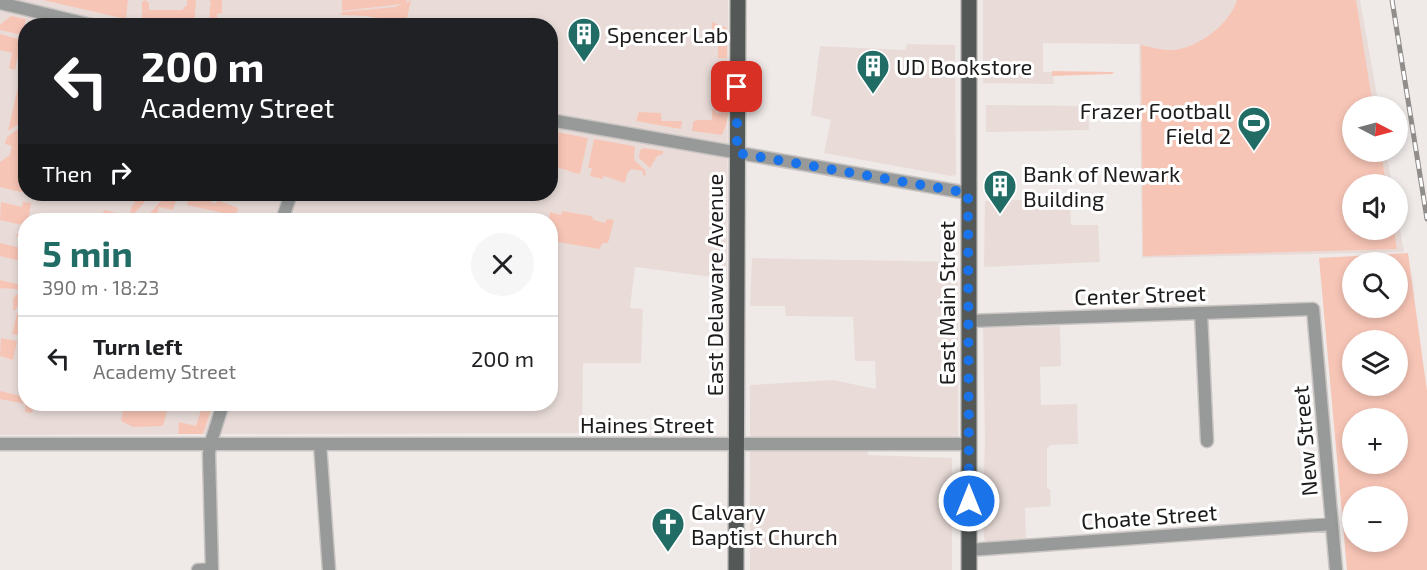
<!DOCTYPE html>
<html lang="en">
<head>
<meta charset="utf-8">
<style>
	:root { --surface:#fff; --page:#f6f6f6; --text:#202124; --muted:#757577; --line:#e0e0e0; --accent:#226c66 }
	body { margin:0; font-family:"Exo 2",sans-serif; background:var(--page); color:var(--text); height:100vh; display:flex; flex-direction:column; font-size:22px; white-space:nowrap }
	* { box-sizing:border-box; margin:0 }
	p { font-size:20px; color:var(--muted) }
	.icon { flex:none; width:33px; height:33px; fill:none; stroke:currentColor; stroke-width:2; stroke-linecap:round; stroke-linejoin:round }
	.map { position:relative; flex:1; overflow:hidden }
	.side { position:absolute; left:18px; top:213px; width:540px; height:198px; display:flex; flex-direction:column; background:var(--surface); border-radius:24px; box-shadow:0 3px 9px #0003 }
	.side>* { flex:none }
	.hud { position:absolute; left:18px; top:18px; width:540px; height:183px; border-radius:24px; box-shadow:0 3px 9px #0003; background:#202124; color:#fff; overflow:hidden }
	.needle { width:39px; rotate:96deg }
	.controls { position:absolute; left:1342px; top:96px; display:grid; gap:12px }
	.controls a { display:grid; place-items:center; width:66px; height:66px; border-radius:50%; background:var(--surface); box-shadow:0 3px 9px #0003; font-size:30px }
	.pin { position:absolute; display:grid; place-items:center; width:51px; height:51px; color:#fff; margin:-26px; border-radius:12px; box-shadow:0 3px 9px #0006 }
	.me { position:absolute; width:66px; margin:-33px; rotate:0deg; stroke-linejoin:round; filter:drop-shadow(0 0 4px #0008) }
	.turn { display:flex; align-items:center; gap:21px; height:126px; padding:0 24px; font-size:27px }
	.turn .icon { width:78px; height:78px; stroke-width:2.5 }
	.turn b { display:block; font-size:42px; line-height:51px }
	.then { display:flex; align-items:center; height:57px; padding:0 24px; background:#0003; gap:12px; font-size:22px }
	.round { display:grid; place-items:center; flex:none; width:63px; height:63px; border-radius:32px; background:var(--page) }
	.summary { display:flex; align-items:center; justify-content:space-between; height:102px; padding:0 24px }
	h1 { font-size:36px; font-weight:700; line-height:45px; color:var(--accent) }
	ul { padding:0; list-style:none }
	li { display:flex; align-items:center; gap:18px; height:84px; padding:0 24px; border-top:2px solid var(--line) }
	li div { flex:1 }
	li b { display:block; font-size:22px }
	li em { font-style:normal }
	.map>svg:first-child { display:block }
</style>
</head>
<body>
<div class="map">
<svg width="1427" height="570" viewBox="0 0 1427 570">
	<rect width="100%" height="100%" fill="#efeae8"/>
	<path fill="#e9dcd8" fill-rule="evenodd" d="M0,0H728L727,279L635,267L630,308L643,309L641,363H583L582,433L0,435ZM26,26H550V194H26ZM26,220H550V404H26Z
		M983,0H1360L1379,106H1353V152H1386L1392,184H1353V230H1398V219L1404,252L1142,258L1139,44L1043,43V72H1053L1054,84L983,83Z
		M907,44L955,45L956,175L951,176L824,153L831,120L811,115L820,46L905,50Z
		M986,105L1088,106L1089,130L986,132Z
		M1070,198L1071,225H1098L1100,262L984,267L985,201Z
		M752,258L958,262V439H874L867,455L952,458V570H750V385L833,380L876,389L875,361H855L853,317L786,316L785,306H750Z
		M1060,326L1061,366L1040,367L1041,405L1077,404L1078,444L1051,445L1047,448V489H1050L1051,506L1025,508L1026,539L1022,541L987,542L984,539L983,510L985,438L983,328Z"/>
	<path fill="#f7c5b6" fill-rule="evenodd" d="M43,0H128L126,19Z
		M145,0L149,3V10H183L184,7L187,6V0H196L194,25L154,26L145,24L142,19V2Z
		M210,0H222V13L217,14V25H207L209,22L210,6L211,5Z
		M342,0H407L406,3L411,0L406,23L366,16L341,15L342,12L395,7L402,4L342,11Z
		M1237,0H1356L1373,106H1353V152H1381L1386,184H1353V230H1394L1397,249L1143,256L1141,45C1151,47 1164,51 1174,50C1199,47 1229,25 1237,0Z
		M11,16L26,19L22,35L0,30V25Z
		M712,22L727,28V58H718V44H712Z
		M0,34L21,40L15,70L9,68L12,53L0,50Z
		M25,56V120L8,131Z
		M718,62H727V101H722V97H717L716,100H713L712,84H717V73H720V63Z
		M1052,71L1112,72H1114L1112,74L1052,76Z
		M712,109L716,110V113H721V109L729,110L726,125L722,135L692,131L693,122L696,120H712Z
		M639,112L661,113L662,121H682L681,129L636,121Z
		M25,124V193L0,187V162L10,155L12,146L5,144L7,137Z
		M551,131L588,138L580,174C572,173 566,169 558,168L556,171L551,170Z
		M594,139L634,146L635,148L634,160L645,170L646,176L643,175V171L631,169L627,174L625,183L604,176L602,179L590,176L592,168H588Z
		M644,148L663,151V154L657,156L650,168L639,158L640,150Z
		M139,194H149L144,203L133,215L130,214L132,205H134L136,196H138Z
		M167,194H206L211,198V202L216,204L217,200L238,208L236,216L187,205L188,200L177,198L173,210L159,207L156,220H144Z
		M32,199L28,220H26L24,237L15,236L21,231L22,225L0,220L1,202L22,207L23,202L31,203Z
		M104,210L129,216L130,219L129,220H101Z
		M562,211L591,216L594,220L605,223L607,219L614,220L608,243H603L599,249L558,242L549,218L550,212L561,215Z
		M0,243L25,249V262L0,256Z
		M1408,253L1427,391V570H1347L1319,258ZM1353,262H1398V308H1353ZM1353,340H1398V386H1353ZM1353,418H1398V464H1353ZM1353,496H1398V542H1353Z
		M0,280L25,286V292L15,289L0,288Z
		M17,294L25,296V301L17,307L15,311L13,310V298Z
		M25,306L18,335L12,334L17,313Z
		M1,338L17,341L13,360L0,356Z
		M0,391L25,397L26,404H38L31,413L25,412V404L0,399Z
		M124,404H169L163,426L133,427L121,421Z
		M183,404H213L203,434H178L179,422L196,426L201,410Z"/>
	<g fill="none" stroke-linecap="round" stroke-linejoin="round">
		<g stroke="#c9c5c3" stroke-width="15">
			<path id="minor" d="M0,3L96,26
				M550,120L968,193
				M282,220L291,194
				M1201,313L1207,441
				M969,321L1313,309L1336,570
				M0,444H969
				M320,444L329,570
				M969,550L1332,524
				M198,570L212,569
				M212,570L209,454L210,445L223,404"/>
		</g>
		<g stroke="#c9c5c3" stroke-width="18">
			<path id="major" d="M736,570L738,0
				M969,570V0"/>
		</g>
		<use href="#minor" stroke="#989a9a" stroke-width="12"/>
		<use href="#major" stroke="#545857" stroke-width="15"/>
		<g stroke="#918d8b" stroke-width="5">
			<path id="rail" d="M1392,0L1427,219"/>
		</g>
		<use href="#rail" stroke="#fff" stroke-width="3" stroke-dasharray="9" stroke-linecap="butt"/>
	</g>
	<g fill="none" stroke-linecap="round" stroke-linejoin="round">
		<path stroke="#1a73e8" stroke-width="10" stroke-dasharray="0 18" d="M737,87V153L968,193L969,501"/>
	</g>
	<defs>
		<g id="building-pin" transform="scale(1.725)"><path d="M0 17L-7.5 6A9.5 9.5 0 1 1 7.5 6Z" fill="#226c66" stroke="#fff"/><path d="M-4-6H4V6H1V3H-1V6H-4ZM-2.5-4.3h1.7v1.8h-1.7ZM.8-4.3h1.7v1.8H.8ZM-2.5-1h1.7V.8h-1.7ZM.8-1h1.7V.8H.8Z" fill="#fff"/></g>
		<g id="stadium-pin" transform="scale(1.725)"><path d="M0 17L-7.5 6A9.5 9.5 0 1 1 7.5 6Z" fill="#226c66" stroke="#fff"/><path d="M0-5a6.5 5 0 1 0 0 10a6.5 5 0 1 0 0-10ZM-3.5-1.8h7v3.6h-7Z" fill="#fff"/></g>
		<g id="church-pin" transform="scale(1.725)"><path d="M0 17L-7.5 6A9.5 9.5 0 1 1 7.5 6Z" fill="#226c66" stroke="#fff"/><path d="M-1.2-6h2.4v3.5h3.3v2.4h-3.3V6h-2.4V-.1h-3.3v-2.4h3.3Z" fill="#fff"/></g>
	</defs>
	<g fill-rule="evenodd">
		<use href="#building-pin" x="584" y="34"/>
		<use href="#building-pin" x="873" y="66"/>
		<use href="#stadium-pin" x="1254" y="123"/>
		<use href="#building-pin" x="1000" y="186"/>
		<use href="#church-pin" x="668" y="524"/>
	</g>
	<g text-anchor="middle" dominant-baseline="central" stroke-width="6" stroke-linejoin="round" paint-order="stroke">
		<g font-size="22" fill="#1e1c1b" stroke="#fff" text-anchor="start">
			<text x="607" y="34">Spencer Lab</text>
			<text x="896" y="66">UD Bookstore</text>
			<text x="1231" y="110" text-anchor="end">Frazer Football<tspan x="1231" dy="25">Field 2</tspan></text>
			<text x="1023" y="173">Bank of Newark<tspan x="1023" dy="25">Building</tspan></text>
			<text x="691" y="511">Calvary<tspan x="691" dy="25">Baptist Church</tspan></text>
		</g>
		<g font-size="22" fill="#1e1c1b" stroke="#fff">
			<text transform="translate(714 285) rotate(-90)">East Delaware Avenue</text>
			<text transform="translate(1140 294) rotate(-2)">Center Street</text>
			<text transform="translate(946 303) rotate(-90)">East Main Street</text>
			<text x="647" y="424">Haines Street</text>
			<text transform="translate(1304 441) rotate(-95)">New Street</text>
			<text transform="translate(1149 516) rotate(-4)">Choate Street</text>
		</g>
	</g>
</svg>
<div class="controls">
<a><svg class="needle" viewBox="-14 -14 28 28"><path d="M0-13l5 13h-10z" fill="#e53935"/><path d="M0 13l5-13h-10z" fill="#757577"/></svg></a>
<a><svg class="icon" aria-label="sound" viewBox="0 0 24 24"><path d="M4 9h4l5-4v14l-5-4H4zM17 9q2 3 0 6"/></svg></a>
<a><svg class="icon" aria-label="search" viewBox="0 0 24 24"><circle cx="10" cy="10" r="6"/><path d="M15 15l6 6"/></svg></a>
<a><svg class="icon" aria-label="layers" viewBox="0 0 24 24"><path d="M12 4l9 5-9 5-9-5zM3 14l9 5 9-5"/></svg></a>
<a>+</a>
<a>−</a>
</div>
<div class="pin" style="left:737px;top:87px;background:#d93025"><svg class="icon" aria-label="arrive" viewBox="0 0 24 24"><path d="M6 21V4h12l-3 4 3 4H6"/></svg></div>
<svg class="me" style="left:969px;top:501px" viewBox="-20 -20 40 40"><circle r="17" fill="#1a73e8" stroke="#fff" stroke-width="3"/><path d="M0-11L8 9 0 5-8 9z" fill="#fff"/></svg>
<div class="hud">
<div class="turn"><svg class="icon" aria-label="left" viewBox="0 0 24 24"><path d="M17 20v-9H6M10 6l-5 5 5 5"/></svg><div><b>200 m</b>Academy Street</div></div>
<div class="then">Then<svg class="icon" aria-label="right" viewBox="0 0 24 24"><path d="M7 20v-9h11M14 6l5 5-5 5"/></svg></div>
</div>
<section class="side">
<div class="summary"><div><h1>5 min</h1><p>390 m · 18:23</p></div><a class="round"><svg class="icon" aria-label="close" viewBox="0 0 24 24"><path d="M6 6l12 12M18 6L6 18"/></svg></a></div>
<ul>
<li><svg class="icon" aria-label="left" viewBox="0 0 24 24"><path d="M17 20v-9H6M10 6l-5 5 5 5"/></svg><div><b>Turn left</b><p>Academy Street</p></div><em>200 m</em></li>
</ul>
</section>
</div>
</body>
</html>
